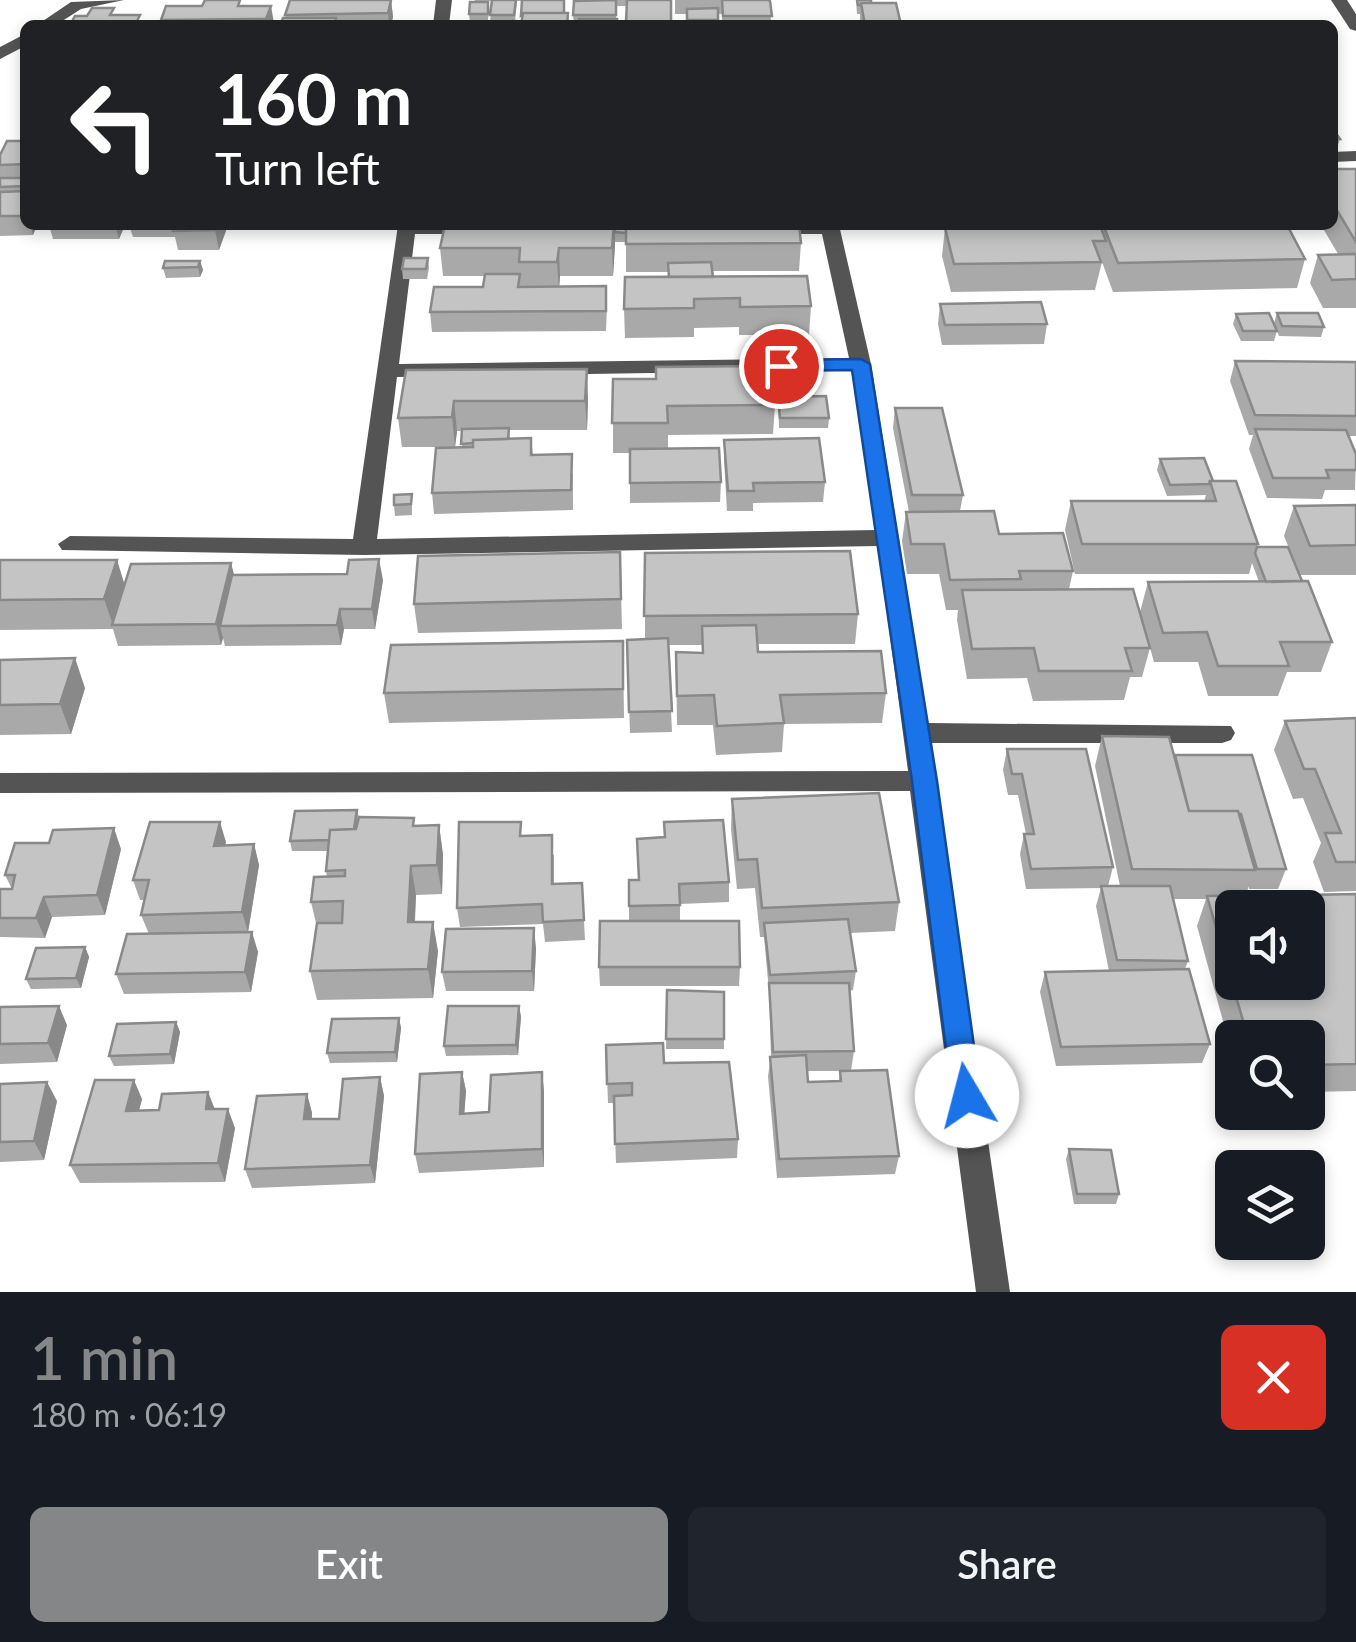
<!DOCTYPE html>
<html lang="en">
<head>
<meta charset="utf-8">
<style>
	:root { --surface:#171b24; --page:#20242c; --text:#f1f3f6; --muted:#9ea1a6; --accent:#858687 }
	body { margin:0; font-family:Lato,sans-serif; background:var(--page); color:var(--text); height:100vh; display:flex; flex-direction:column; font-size:38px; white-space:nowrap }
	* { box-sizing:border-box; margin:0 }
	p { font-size:32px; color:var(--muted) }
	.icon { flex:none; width:55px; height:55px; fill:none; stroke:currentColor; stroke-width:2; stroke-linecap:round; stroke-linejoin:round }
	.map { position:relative; height:1292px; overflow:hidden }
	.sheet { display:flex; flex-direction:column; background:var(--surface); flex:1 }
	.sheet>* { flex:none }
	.banner { position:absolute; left:20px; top:20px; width:1318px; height:210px; border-radius:15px; box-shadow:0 5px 15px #0003; background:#202124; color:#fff; overflow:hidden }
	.tools { position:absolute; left:1215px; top:890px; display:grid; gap:20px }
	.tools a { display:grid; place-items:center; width:110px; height:110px; border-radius:15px; background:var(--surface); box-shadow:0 5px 15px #0003; font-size:50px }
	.pin { position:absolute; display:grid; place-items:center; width:85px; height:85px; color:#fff; margin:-42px; border:5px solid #fff; border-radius:50%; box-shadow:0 2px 10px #0007 }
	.me { position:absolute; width:110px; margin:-55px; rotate:352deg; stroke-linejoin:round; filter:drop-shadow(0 0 8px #0008) }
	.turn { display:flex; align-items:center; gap:35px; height:210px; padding:0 30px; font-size:45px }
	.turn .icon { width:130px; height:130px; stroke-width:2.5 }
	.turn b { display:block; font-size:70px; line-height:85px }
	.round { display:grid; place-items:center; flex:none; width:105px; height:105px; border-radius:15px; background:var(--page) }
	.head { display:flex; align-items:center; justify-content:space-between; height:170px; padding:0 30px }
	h1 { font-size:60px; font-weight:600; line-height:75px; color:var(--accent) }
	.action { display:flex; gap:20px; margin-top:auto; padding:20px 30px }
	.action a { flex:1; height:115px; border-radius:15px; background:var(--accent); color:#fff; font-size:40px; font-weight:600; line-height:115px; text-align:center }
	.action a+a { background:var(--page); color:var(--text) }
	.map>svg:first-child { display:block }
</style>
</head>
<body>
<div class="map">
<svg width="1356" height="1292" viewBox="0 0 1356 1292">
	<rect width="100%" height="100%" fill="#fff"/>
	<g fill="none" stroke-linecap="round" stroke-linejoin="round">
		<path fill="#545454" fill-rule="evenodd" d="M124,0L81,9L56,25H37L71,2Z
			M436,0H452L449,25H433Z
			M1331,0H1347L1356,14V31L1350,29Z
			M25,34V46L0,59V47Z
			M1356,151V161L1332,162V152Z
			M398,225L485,228L476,234H415L399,364L849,358L822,234H766L757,228L839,225L871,364L928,723L1231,726L1235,733L1231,740L1222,743H930L1010,1292H976L910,791L0,793V773L908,771L878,546L364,555L62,550L58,544L70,536L353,539ZM852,370L876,530L377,539L397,377Z"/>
	</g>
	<path fill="#a9a9a9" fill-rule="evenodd" d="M391,0L393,17L391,25H280L286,18L285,15Z
		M475,0H570H564V13H568L569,25H521L522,1H517L515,21L470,23L469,14ZM489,1H492L490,22H488Z
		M591,0H672L671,25H626L627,6H616V19L574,24L573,15Z
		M675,0H770L771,25H722V14H718V25H687V14H675Z
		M856,0H871V3L901,25H860V14H857Z
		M246,6L274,23L273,25H162L161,20Z
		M1332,128L1340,139L1337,148H1332Z
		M25,141V225H37L33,235L0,236V155Z
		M1332,169H1356V308H1323L1310,283L1318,255L1338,254L1321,225H1332Z
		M49,225H125L119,239H53Z
		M129,225H228L219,250H178L175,237H133Z
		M262,225H319V226Z
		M445,225H799L801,243L799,271H712L713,277L811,306L809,335H739V327L694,328V337L625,338L624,309L668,277V272H626V242H615L613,276H560L559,286L607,306L606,331L432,332L430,312L483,287L485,276H443L440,248Z
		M1013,225H1100L1103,233L1104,227L1305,259L1297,288L1113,292L1102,262L1095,290L951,292L942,256L945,228L1013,227Z
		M428,258L429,268L427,279H403L402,269Z
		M200,261L203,270L200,277L166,278L163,268Z
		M940,304L1047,324L1044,344L942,345L938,324Z
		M1277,313L1324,327L1321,337L1279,336L1277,331L1274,341H1241L1233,324L1236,314L1274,323Z
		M1235,361L1356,362V436H1349L1356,454L1355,490H1325L1322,499L1267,498L1249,449L1253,435H1249L1230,381Z
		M406,370L588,398L587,430H509L510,439L531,438L533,455L573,474V510L434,514L432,493L462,448V431H457L455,447H402L398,418Z
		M613,379L775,405L773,434L668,435V448L721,482L720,502L630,503V453H613Z
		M778,397L829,418L828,428H779Z
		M895,408L963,495L960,511L999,534L1073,571L1069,589L1140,612L1148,582H1259L1252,563L1249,574H1075L1065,530L1071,501H1204L1206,495L1167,496L1157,470L1160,459L1213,481L1258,544L1257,547L1302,581L1332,642L1321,672H1287L1278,696H1208L1198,662H1154L1150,648L1142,677H1130L1124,700L1033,701L1027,678L967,679L957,620L958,610H946L939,574H907L902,541L906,512H909L893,428Z
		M724,440L825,482L823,502L753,503V511H727L724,460Z
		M412,494V515L395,516L394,505Z
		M1356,505V575H1300L1284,536L1294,506Z
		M620,552L622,629L418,633L414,604Z
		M645,553L858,614L855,644H758V652L886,693L882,723L784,724L782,752L716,755L713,725H677L676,652L702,653V645H668L672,732L630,733L627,640L645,639Z
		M0,560L124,584L231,563L234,575L383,580L375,629H344L341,645L225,646L223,638L221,645L118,646L113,629L0,630Z
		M623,641L624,718L389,723L384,693Z
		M0,660L85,688L71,734L0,735Z
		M1356,718V891L1324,892L1313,862L1321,843L1303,798L1293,799L1274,750L1285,721Z
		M1102,736L1174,756L1252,755L1286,869L1278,889H1249V886L1245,896L1308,982V908H1300L1305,895L1356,894V1091L1308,1092V1038H1232V1054L1197,926L1206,899H1173L1188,961L1185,969L1210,1044L1202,1063L1056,1066L1040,992L1045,972L1109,971L1096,906L1101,888L1026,889L1020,854L1024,834H1026L1018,795H1008L1003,770L1007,749L1113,867L1108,886H1120L1095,766Z
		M732,799L899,902L895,931L850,933L856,971L853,990L849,991L854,1051L851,1071L899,1156L895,1174L777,1178L768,1076L771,1056L769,991L764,937H760L755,888L737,889L731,829ZM807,1071H850H840L839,1081L808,1082Z
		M357,810L359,817L416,826L439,825L443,855L442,894L416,895L415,922L438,951L433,998L317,1000L310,971L317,927L311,902L327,877L326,871L328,851H292L290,841Z
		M664,822L729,882V902L680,904V921L740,967L739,986H600L599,967L629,921V880H639L664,837Z
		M522,836L554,855V884L582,883L585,940L545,942L543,924L460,927L457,908Z
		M226,842L225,845L254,844L259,865L248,932L258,952L251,992L124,994L116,974L149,934L141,915L145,900H140L133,880Z
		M121,849L105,915L52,917L45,938L0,937V889H12L5,875Z
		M85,947L89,957L81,988L31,989L26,979Z
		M536,948L534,991H446L442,972Z
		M667,990L724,992V1049H666Z
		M0,1007L67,1025L57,1062L0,1064Z
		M521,1016L518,1055L446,1056L444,1046Z
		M399,1018L401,1028L397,1062L330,1063L327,1053Z
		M176,1022L180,1032L174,1064L114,1066L109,1056Z
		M606,1045L664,1063L738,1139L737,1158L616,1163L614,1103H608Z
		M462,1072L466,1091L464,1113L489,1112L542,1072L544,1092V1167L419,1173L415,1154Z
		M380,1077L384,1096L375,1183L252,1188L245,1169L307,1094L312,1113V1119H339Z
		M0,1084L57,1101L44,1160L0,1162Z
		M208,1092L215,1109L235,1128L225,1182L80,1183L70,1165L142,1099L139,1110H159Z
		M1069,1149L1119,1194L1116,1204H1074L1066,1159Z"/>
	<path fill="#898989" d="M391,0L393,17L391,25H389L388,13Z
		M271,6L274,23L273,25H267L266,19Z
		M30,225H37L33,235Z
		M115,225H125L119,239Z
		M217,225H228L219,250L215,230Z
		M615,225V246L613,276L612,248Z
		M559,248L560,276L559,291L557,262Z
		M200,261L203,270L200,277L198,267Z
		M587,369L588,398L587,430L585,401Z
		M454,401L457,431L455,447L452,417Z
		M379,559L383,580L375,629L372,609Z
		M117,560L126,589L113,625L104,599Z
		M231,563L236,583L220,626L223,638L221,645L216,624Z
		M340,609L344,629L341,645L337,625Z
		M75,658L85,688L71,734L60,704Z
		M220,822L226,842L220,866L214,846Z
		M439,825L443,855L442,894L437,865Z
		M114,828L121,849L105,915L97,895Z
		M254,844L259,865L248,932L242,912Z
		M411,866L416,895L413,951L408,922Z
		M44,897L52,917L45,938L36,918Z
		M433,922L438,951L433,998L428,969Z
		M534,928L536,948L534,991L532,971Z
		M252,932L258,952L251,992L245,972Z
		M85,947L89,957L81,988L76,978Z
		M59,1006L67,1025L57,1062L48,1043Z
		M519,1006L521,1016L518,1055L516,1045Z
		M399,1018L401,1028L397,1062L395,1052Z
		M176,1022L180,1032L174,1064L170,1054Z
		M462,1072L466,1091L463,1132L460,1114Z
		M542,1072L544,1092V1167L542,1149Z
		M380,1077L384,1096L375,1183L370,1165Z
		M134,1080L142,1099L134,1130L126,1111Z
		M47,1082L57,1101L44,1160L34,1141Z
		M208,1092L215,1111L206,1109Z
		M307,1094L312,1113L310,1138L304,1119Z
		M228,1109L235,1128L225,1182L218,1163Z"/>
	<path fill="#c4c4c4" stroke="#898989" stroke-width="2.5" d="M205,0H240L238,6H271L266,19L161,20L166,6H202Z
		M290,0H391L388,13L285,15Z
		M492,0H516L514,15H490Z
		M522,0H564V13H523L521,15Z
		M616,0V15H573L574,1Z
		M627,0H671V23H626Z
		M722,0H769L770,1L772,16H723Z
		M857,0H871V3H861V5H858Z
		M470,2H488V14H469Z
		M861,3H896L901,25H865Z
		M92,8H114L110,15H140L135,25H70L75,16H87Z
		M718,8V20H687V9Z
		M523,13H568L567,25H521Z
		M283,18H336L334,25H280Z
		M579,19H617V25H578Z
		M516,21V25H473V22Z
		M1332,128L1340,139H1332Z
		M7,141H25V164L0,165V155Z
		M1332,169H1356V242L1332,202Z
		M0,178H25V186L0,187Z
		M25,191V216H0V192Z
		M176,225H217L215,230L173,231Z
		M445,225H614L612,248H559L557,262H519L520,248H440Z
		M615,225H626V233L615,232Z
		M626,225H799L801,243L626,244Z
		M1027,225H1100L1106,241H1093L1101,262L954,264L945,228L1028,227Z
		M1198,225H1287L1305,259L1118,263L1104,227Z
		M1356,254V279L1332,280L1318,255Z
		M404,258H428L426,269H402Z
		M165,261H200L198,267L163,268Z
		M711,262L713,277H669L668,263Z
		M485,274H520L518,287L606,286V311L430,312L434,287H483Z
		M807,276L811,306L740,307V298L694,299V308L624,309L625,277Z
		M1041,302L1047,324L945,325L940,304Z
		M1269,313L1277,331H1243L1236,314Z
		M1277,313H1318L1324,327L1282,326Z
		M1235,361L1356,362V416L1255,415Z
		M771,366L775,405L667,406L668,423H612L613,379H656V367Z
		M587,369L585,401H454L452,417L398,418L406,370Z
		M826,396L829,418H780L778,397Z
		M895,408H942L963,495H912Z
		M509,428L508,439L473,440V443L461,444L462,429Z
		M1255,429L1346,430L1356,454V470H1326L1329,478H1273Z
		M531,438V455L572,454L571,490L432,493L436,448L473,447V440Z
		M819,438L825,482L753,483L754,491H728L724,440Z
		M719,448L721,482L630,483V449Z
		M1204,458L1213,481H1210L1209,484L1170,485L1160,459Z
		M1210,481H1236L1258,544H1082L1071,501H1216Z
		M412,494L411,504L394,505V495Z
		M1356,505V545L1310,546L1294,506Z
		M994,511L999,534L1063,533L1073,571H1019L1021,579L950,580L944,544H911L906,512Z
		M1257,547H1288L1302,581L1266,582L1255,553Z
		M850,551L858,614L644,616L645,553Z
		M620,552L621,599L414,604L418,556Z
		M379,559L372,609H340L337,625L220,626L232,575L347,574L349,560Z
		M0,560H117L104,599L0,600Z
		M231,563L216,624L112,625L131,564Z
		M1308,581L1332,642H1280L1289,666H1218L1207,632L1163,633L1148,582Z
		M1133,589L1150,648H1125L1132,671H1039L1034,648L972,649L962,590Z
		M756,625L758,652L881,651L886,693L780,695L784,723L717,726L714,695L677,696L676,652L703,653L702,626Z
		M668,638L672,711L629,712L627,640Z
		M623,641V689L384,693L391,645Z
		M75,658L60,704L0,705V660Z
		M1356,718V862H1336L1325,833H1341L1315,769H1304L1285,721Z
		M1102,736L1169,737L1189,811H1238L1255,870L1132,869Z
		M1007,749H1086L1113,867L1031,869L1024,834H1034L1022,774H1012Z
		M1175,755H1252L1286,869H1257L1241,814H1239L1238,811H1189Z
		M879,793L899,902L762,908L757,859L738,860L732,799Z
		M357,810L354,829L330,830L329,840L290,841L295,811Z
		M359,817L414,818L413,826L439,825L437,865L411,866L408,922H433L428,969L310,971L317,923H342L343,901L311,902L314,877L345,876V870L326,871L330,830L356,829Z
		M723,820L729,882L679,884L680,905L629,906V880H639L637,839L665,837L664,822Z
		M150,822H220L214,846L254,844L242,912L141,915L149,880H133Z
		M459,822H521L520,836L552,835V884L582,883L584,920L543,922L542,904L457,908Z
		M114,828L97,895L44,897L36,918H0V889H12L15,875H5L15,843H49L53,830Z
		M1101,886H1170L1188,961L1117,960Z
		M1356,894V1064L1308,1065V1038H1248L1207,896L1281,895L1285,908H1232V982H1308V919H1313L1305,895Z
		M848,919L856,971L770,975L764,923Z
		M600,921H739L740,967H599Z
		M534,928L532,971L442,972L446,929Z
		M252,932L245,972L116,974L127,934Z
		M85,947L76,978L26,979L36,948Z
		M1189,969L1210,1044L1061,1047L1045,972Z
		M769,983H849L854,1051L773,1052Z
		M667,990L724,992V1039H666Z
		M59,1006L48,1043L0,1044V1007Z
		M448,1006H519L516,1045L444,1046Z
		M399,1018L395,1052L327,1053L332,1019Z
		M176,1022L170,1054L109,1056L117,1024Z
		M663,1043L664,1063L729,1062L738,1139L615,1144L614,1096L632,1095V1083L607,1084L606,1045Z
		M806,1055L808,1082L841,1081L840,1071L887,1070L899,1156L779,1159L770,1057Z
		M462,1072L460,1114L489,1112L491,1075L542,1072V1149L415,1154L420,1074Z
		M380,1077L370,1165L245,1169L257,1096L307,1094L304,1119H339L343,1079Z
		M95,1080H134L126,1111L159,1110L162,1094L208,1092L206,1109H228L218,1163L70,1165Z
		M47,1082L34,1141L0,1142V1084Z
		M1069,1149L1111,1150L1119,1194H1077Z"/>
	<path fill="#1a73e8" stroke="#114b97" stroke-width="2.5" d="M861,359L870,364L937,781L981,1096L977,1105L967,1108L957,1105L952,1096L912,781L852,370L781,371L772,366L781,360Z"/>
</svg>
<div class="tools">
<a><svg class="icon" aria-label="sound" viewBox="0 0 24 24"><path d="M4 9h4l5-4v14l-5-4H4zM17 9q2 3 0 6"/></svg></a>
<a><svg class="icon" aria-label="search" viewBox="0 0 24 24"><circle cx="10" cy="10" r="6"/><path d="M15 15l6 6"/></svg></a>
<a><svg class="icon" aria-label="layers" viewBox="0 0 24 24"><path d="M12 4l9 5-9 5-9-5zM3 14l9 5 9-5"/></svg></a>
</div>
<div class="pin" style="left:781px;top:366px;background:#d93025"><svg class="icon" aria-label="arrive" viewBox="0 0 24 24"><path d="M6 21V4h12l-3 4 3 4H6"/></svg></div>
<svg class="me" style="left:967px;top:1096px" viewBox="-20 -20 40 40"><circle r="19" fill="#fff"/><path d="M0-13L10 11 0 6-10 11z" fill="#1a73e8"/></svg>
<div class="banner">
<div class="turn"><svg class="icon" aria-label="left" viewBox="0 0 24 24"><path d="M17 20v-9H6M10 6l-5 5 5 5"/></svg><div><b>160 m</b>Turn left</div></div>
</div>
</div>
<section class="sheet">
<div class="head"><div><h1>1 min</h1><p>180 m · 06:19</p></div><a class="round" style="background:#d93025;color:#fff"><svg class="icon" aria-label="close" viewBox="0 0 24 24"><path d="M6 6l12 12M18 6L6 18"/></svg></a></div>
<div class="action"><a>Exit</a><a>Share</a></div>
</section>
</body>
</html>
